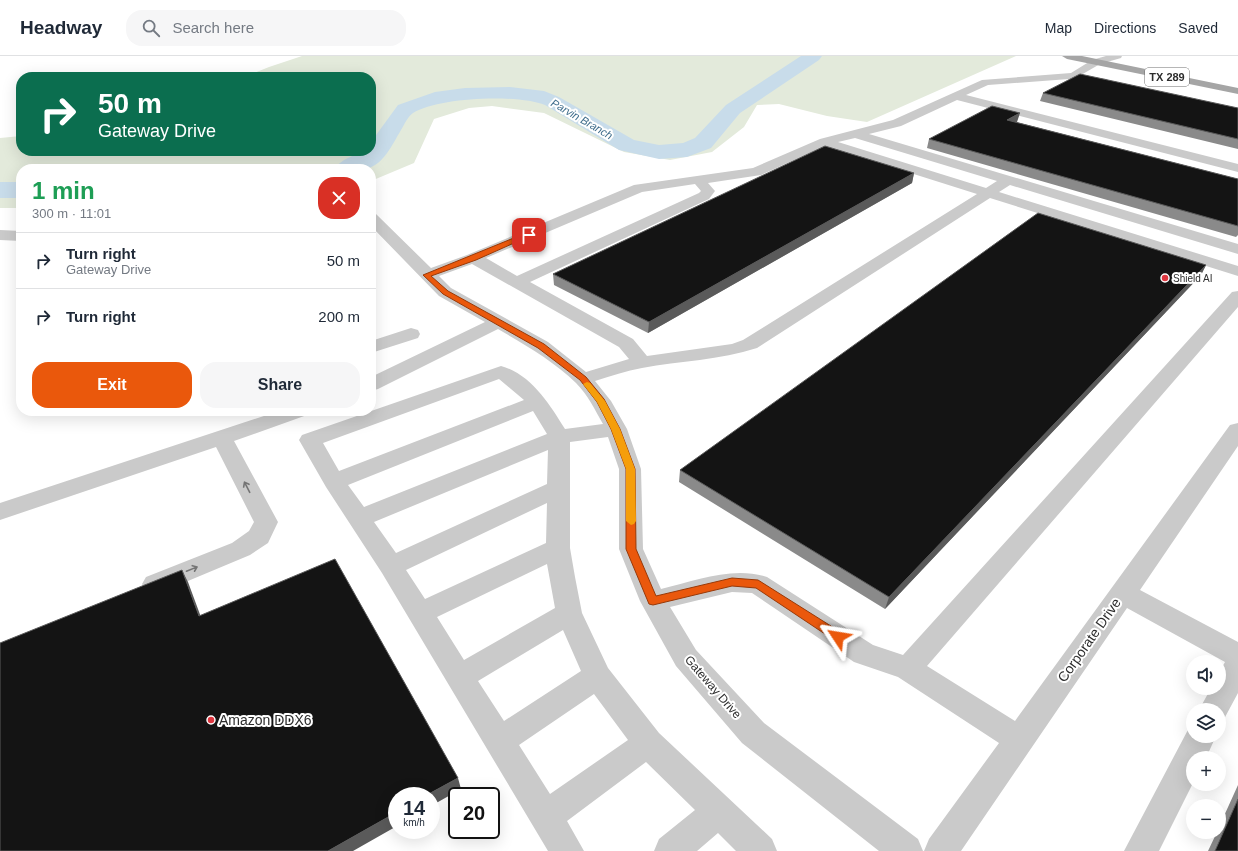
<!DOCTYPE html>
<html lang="en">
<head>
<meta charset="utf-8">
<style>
	:root { --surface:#fff; --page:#f6f6f7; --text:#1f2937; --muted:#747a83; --line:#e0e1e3; --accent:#ea580c }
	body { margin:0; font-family:Helvetica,sans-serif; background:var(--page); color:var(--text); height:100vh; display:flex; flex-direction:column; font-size:15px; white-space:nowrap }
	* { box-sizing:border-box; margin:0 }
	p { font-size:13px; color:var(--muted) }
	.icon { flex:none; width:22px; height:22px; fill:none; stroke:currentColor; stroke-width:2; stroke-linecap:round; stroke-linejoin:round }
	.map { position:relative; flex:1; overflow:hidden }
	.panel { position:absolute; left:16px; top:108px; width:360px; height:252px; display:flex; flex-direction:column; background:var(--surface); border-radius:16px; box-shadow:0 4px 16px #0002 }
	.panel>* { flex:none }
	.hud { position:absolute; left:16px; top:16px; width:360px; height:84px; border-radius:16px; box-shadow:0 4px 16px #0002; background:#0b6e4f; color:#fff; overflow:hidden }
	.buttons { position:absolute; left:1186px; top:599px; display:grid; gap:8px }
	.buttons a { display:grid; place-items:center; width:40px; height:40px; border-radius:50%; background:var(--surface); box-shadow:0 4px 16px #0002; font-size:20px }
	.speed { position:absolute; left:388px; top:731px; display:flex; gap:8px; font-size:20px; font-weight:700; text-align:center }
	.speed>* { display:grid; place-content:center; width:52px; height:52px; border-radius:50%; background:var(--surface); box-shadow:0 4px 16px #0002; line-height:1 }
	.speed small { font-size:10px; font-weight:400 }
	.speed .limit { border:2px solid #111; border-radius:6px; background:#fff; color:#111 }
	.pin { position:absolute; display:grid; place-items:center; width:34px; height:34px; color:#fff; margin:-17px; border-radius:8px; box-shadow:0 2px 6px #0006 }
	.me { position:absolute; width:44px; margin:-22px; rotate:303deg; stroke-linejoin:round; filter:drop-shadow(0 0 3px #0008) }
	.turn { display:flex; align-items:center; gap:14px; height:84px; padding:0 16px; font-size:18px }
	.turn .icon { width:52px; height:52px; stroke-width:2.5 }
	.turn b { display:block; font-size:28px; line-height:34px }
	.round { display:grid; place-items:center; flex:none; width:42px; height:42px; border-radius:16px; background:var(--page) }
	.head { display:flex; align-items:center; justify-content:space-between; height:68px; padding:0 16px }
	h1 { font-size:24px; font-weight:700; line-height:30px; color:#1e9e55 }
	.cta { display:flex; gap:8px; margin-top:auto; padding:8px 16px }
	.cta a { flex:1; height:46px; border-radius:16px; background:var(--accent); color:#fff; font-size:16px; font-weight:700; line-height:46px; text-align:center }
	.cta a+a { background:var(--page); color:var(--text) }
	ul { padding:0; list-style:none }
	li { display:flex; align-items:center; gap:12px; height:56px; padding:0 16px; border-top:1px solid var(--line) }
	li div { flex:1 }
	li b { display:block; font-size:15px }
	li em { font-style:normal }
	header { display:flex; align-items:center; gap:24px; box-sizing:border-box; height:56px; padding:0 20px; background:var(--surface); border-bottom:1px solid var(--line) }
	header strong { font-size:19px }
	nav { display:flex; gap:22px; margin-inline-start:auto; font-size:14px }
	.search { width:280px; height:36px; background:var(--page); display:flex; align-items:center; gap:10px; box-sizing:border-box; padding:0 14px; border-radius:16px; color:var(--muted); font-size:15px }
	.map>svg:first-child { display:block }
</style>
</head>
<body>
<header>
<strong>Headway</strong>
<div class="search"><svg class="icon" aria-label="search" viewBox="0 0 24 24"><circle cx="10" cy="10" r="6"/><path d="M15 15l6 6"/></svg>Search here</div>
<nav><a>Map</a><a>Directions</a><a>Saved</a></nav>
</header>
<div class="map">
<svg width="1238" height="795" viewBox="0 0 1238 795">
	<rect width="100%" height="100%" fill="#fff"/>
	<path fill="#e3eadb" d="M302,0H1016L867,66L827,60L779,48L757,49L744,71L712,96L670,104L624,96L544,57L492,50L469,52L434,63L414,107L371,125V113H21V152H0V82L21,80V95H371V21H244L269,11Z"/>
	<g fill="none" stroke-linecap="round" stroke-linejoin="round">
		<path fill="#c8dcea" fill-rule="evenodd" d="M801,0H822L819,4L740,57L711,92L687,101L659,103L619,94L545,49C518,38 438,41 413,57C408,60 404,69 401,74C392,89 383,110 365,113C355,115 344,113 334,113C340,104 360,95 371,95V86L398,49L435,36L465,32L510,31L544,35L559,41L634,84L659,89L683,87L695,82L726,49Z
			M0,126H21V142H0Z"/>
		<path fill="#cacaca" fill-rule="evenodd" d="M1106,0H1122L1121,2L1100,8L1081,19L1107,23L1108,25L1107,27L1069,23L988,29L966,39L1238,108V116L957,44L901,70L869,78L1238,188V198L1010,129L999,136L1238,210V220L990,142L757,292C720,304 680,305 642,312C626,315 611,320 595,325L611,345L627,373L641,413L643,493L661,533C695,525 732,510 767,521L873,589L903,599L1232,236L1238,235V251L927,610L1015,665L1230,369L1238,367V390L1140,534L1238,586V637L1224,663L1219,665V654H1199L1211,632H1219V617L1225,606L1127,552L961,795H924L929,783L999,687L898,621L854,606L752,537L732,536L670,551L696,594L764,667L918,783L923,795H879L742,687L676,610L640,545L619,493V413L608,381L570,386V492L575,521L582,557L608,612L659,677L772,783L777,795H736L718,777L697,795H654L659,783L695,754L646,706L567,765L584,795H548L382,517L326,431L299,384L302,379L501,310C531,318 550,349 565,373L603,368C595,354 588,339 576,327C554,305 525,289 498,273L378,333L371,335V321L485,266L439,240L371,170V157L376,158L431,212L467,199L634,129L753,112L820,83L893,64L982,24L1071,17L1092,4ZM855,82L997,125L986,132L838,86ZM825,90L977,138L743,284L732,288L647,300L633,283L530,226L709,143L715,135L708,127L761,119ZM695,128L701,135L699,137L517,220L486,202L642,136ZM472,208L619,291L629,303L586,316L548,286L451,232L439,220ZM499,323L524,344L339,415L323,387ZM533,355L547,378L364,451L348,429ZM548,394L547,428L396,497L374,466ZM547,447L546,487L425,543L406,514ZM547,508L555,552L464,604L437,561ZM563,574L581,615L504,665L478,625ZM594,638L628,684L550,738L519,689Z
			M0,174L21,175V185L0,184Z
			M411,272L418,274L420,278L418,282L371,297V285Z
			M279,355H310L307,359L234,385L278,466L268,487L250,499L164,535L155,538L146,535L142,528L146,521L232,487L249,475L254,466L216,391L0,464V447Z
			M1193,669V680H1216L1206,702H1193V727L1159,795H1124L1190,670Z"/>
		<path fill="#a5a5a5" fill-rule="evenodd" d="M1062,0H1082L1238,32V38L1067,3Z"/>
	</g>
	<path fill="#8a8a8a" d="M1043,37L1238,52V93L1040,45Z
		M1016,66L1238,123V179L1236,181L927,92L929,83L1017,66Z
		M914,117L912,127L648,277L554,229L553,218Z
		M1206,209L1201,219L885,553L679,426L680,414Z
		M1238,729V795H1208L1217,776H1219V771Z"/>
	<path fill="#5a5a5a" d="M1020,57L1017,66L1005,73L1007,64Z
		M914,117L912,127L648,277L649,266Z
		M1206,209L1201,219L885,553L889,541Z
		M182,514L188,526L205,572L199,560Z
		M458,722L461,733L431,750V740H425Z
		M397,756V770L353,795H328Z"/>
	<path fill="#141414" stroke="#5a5a5a" d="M1080,18L1238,52V83L1043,37Z
		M992,50L1020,57L1007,64L1238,123V170L929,83Z
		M825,90L914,117L649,266L553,218Z
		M1038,157L1206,209L889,541L680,414Z
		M335,503L458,722L425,740H397V756L328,795H0V587L182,514L199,560Z
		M1238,743V795H1215Z"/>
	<defs><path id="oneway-shaft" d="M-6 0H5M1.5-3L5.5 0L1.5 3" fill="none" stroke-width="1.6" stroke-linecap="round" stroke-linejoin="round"/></defs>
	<g stroke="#747474">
		<use href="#oneway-shaft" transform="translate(247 431) rotate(-117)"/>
		<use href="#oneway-shaft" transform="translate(192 513) rotate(-22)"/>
	</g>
	<path fill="#ea580c" stroke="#983908" d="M526,177L532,179L476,204L431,220L448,235L544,288L586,321L604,343L620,373L635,413L636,493L656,540L732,522L758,524L842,577L843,581L842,584H834L756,532L732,530L653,549L649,548L626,493V413L611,373L597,346L580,324L538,292L443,238L423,219Z"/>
	<path fill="#f59e0b" d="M587,326L590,327L605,345L620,373L635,413L636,465L634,468L631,469L626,465V413L611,373L597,346L583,328Z"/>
	<g fill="#de363f" stroke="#fff" stroke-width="1.5">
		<circle cx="1165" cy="222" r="4"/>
		<circle cx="211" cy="664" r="4"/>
	</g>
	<g text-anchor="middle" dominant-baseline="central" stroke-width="4" stroke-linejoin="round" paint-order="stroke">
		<g font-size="10" fill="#2d2d2d" stroke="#fff" text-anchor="start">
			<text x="1173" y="222">Shield AI</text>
		</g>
		<rect fill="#fff" stroke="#6c6c6c" stroke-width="1" x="1145" y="12" width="44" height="18" rx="3"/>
		<g font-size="11" font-weight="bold" fill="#2d2d2d">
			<text x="1167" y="21">TX 289</text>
		</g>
		<g font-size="11" font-style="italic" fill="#3f6d8c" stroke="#fff">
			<text transform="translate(582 63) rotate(30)">Parvin Branch</text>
		</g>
		<g font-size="12" fill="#2d2d2d" stroke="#fff">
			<text transform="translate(713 631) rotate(49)">Gateway Drive</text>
		</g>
		<g font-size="14" fill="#2d2d2d" stroke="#fff">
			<text transform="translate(1089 584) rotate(-55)">Corporate Drive</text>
		</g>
		<g font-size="14" fill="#2d2d2d" stroke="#fff" text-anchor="start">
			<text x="219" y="664">Amazon DDX6</text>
		</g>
	</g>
</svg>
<div class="buttons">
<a><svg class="icon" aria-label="sound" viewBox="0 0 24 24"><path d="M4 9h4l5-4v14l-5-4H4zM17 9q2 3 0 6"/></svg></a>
<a><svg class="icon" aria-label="layers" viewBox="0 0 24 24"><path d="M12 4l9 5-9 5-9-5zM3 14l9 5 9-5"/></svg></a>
<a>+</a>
<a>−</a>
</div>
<div class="speed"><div>14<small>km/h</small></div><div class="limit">20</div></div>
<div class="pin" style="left:529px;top:179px;background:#d93025"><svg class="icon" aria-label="arrive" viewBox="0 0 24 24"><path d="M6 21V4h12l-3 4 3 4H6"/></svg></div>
<svg class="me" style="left:838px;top:581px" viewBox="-20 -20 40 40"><path d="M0-17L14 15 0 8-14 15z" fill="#ea580c" stroke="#fff" stroke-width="4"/></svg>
<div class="hud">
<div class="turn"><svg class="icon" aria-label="right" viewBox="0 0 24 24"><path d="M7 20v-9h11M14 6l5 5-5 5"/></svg><div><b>50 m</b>Gateway Drive</div></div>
</div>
<section class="panel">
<div class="head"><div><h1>1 min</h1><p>300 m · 11:01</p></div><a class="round" style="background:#d93025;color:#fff"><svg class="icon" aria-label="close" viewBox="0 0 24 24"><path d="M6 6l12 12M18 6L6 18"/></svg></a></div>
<ul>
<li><svg class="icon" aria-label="right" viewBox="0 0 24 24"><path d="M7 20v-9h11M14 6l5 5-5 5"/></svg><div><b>Turn right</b><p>Gateway Drive</p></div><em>50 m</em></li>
<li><svg class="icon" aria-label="right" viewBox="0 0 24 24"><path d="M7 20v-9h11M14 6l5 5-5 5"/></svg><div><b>Turn right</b></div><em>200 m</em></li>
</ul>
<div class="cta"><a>Exit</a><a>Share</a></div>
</section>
</div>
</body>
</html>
